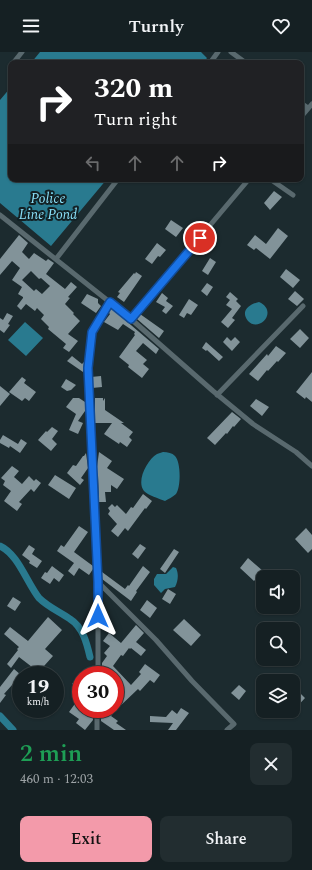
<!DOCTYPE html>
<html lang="en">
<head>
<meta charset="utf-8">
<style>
	:root { --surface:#152023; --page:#222d30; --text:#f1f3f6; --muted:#9da3a6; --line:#343e41; --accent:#f39aaa }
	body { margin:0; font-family:Spectral,serif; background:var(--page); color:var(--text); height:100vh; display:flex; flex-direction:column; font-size:15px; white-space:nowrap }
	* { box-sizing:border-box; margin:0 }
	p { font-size:13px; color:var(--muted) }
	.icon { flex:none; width:22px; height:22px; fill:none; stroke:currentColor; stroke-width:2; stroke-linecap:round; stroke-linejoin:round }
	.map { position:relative; height:678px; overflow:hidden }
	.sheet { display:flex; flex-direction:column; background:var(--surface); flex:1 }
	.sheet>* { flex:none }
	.banner { position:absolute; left:8px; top:8px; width:296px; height:122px; border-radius:8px; box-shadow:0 1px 3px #0004,0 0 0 1px var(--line); background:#202124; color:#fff; overflow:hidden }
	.buttons { position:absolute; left:256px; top:518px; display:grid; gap:8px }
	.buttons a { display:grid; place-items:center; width:44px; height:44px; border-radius:8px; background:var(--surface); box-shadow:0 1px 3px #0004,0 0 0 1px var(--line); font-size:20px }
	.speed { position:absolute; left:12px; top:614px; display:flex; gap:8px; font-size:20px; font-weight:700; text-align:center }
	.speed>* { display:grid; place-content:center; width:52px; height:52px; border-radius:50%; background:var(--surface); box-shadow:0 1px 3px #0004,0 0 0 1px var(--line); line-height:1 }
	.speed small { font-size:10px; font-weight:400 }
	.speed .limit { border:6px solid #d22; background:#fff; color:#111 }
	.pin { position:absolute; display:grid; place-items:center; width:34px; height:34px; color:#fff; margin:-17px; border:2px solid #fff; border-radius:50%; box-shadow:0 1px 4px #0007 }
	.me { position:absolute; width:44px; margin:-22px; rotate:0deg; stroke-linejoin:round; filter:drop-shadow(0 0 3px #0008) }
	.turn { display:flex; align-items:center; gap:14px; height:84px; padding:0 20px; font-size:18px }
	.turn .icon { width:52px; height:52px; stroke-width:2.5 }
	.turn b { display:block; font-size:28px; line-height:34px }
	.lanes { display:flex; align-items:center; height:38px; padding:0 20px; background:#0003; justify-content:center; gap:20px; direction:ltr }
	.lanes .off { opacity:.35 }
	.round { display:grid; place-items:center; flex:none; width:42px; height:42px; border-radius:8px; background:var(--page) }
	.summary { display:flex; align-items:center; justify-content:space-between; height:68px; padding:0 20px }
	h1 { font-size:24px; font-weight:600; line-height:30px; color:#1e9e55 }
	.action { display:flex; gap:8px; margin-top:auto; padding:8px 20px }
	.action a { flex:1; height:46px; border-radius:8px; background:var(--accent); color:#111; font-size:16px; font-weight:600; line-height:46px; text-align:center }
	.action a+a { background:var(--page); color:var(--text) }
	header { display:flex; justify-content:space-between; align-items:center; height:52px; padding:0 20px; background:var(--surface); font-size:18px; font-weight:600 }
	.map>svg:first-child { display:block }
</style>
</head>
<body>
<header><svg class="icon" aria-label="menu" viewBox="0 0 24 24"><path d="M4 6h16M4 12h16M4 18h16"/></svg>Turnly<svg class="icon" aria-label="heart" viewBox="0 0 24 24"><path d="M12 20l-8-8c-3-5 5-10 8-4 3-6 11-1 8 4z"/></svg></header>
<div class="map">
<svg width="312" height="678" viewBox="0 0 312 678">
	<rect width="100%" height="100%" fill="#1c2b2f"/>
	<path fill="#297a8f" d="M40,0H201L207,6L203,11H31Z
		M11,35V127H107L51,194L0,151V48Z
		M259,250C279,259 259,281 248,269C240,259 249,252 259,250Z
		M25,270L43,286L26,304L8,288Z
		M163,400C168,400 172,401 175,404C181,410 181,435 176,442C173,445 168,447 165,449C158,446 149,444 144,439C136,429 147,408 157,402C159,401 161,401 163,400Z
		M173,515L176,516C179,522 178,529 175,535L165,537L161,541L154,533V527L157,522H166Z"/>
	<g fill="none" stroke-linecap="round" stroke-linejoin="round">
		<path stroke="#297a8f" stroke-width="7" d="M0,494C18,502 27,531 39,546C48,555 60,560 70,567C83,575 87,592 90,605
			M0,664L13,678"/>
	</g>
	<path fill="#829399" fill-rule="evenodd" d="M274,139L282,145L270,158L264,151Z
		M171,168L183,176L176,185L165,177Z
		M278,176L288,184L270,207L256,196L254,198L247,193L255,183L266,192Z
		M19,183L28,191L22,200L29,207L34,201L46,209L48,207L54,211L46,222L65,237L71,230L77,235L68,245L70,246L65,252L74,261L73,262L80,269L68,282L78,289L69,300L63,296L66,292L48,277L49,275L41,267L44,263L37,256L35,259L26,252L21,258L17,254L23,246V245L18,242L22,235L12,228L20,216L12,209L0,223V207ZM31,219L39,227L41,226L50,234L42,242L36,237L34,239L22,228Z
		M157,191L166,198L160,205L158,204L152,212L145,207Z
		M210,206L216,210L208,223L202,219Z
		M286,217L300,228L293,236L280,225Z
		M136,220L142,224L124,250L117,245L120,241L118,240L134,221L135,222Z
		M207,231L213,235L207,244L201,239Z
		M295,239L304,247L297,254L288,247Z
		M230,240L238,247L236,249L241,254L232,266L235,268L228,276L221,270L232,257L226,253L230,248L226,245Z
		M162,241L168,246L166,249L173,254L166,262L162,259L165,255L156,250Z
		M87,242L98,247V251L101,254L96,261L81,251Z
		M189,247L198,253L191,263L187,261L184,266L179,263Z
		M111,256L159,297L156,302L143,291L136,299L147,308L143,312L149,317L142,326L128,315L129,313L119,305L135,283L134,282L135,280L123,272L118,278L104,270L110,262L109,261Z
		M7,261L13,264L8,272L10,273L4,281L0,278V266L3,268Z
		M140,262L164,279L159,286L137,267Z
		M300,277L309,286L300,296L290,287Z
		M227,285L231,289L235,285L240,290L232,299L223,290Z
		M206,290L223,305L219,309L207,298L206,299L202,296Z
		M276,294L286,301L278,310L277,309L268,319L267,318L258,329L249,322L267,302L268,304Z
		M72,304L82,312L84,310L83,320L67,309Z
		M312,320V350L306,345L305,347L296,340Z
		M101,324L102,335L92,336L91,325Z
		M22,325L26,328L24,331L36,340L29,349L25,346L22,349L9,340Z
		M66,327L76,333L71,338L67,339L61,335Z
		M0,334L10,342L0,354Z
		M73,346H79L85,350V359L78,369L83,371L78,382L69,378L76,362L66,355Z
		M95,346H103V349L105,346V358L124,371H121L133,380L129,385L132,388L127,395L120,390L119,392L104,382L112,371H95Z
		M256,347L269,355L262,364L250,354Z
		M232,360L241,367L234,375L233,374L227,382L226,381L215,393L207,386Z
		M52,375L58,379L52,387L57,392L51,399L38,388L46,379L47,380Z
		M3,383L18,392L21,387L27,391L20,401L10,394L9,396L0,391V388Z
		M99,400L112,409L107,416L124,427L117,437L111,433V440H105L106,450H99L98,424L96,422Z
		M86,401L88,416L81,426L84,428L80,433L67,421L73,413L76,414L83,404H84Z
		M12,414L19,419L14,425L22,432L29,424L34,429L36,427L41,431L34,440L31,437L19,450L22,452L17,459L4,449L11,439L3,433L5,429L1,426Z
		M55,423L76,436L69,447L48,433Z
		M143,442L152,449L146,457L145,456L128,479L125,476L118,485L111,479L117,472L108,462L110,459L108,456L112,452L115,455L117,453L126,462L131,455L133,456Z
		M79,474L88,480L74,500L93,514V517L89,523L79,516L74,524L68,519L74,511L57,499L61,493L64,495Z
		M306,476L312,483V497L308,501L295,487Z
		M140,492L146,496L138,507L132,502Z
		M29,493L35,497L32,502L42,509L37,516L29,511L30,509L22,503Z
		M174,497L179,500L165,521L160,517Z
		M248,506L263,519L254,529L240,516Z
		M52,514L64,523L59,530L54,526L50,532L41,526L45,520L47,521Z
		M143,514L150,520L136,539L137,540L131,549L102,527V520L125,537L128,533L129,534Z
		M168,537L176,542L170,552L162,547Z
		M13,545L21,550L15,559L7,554Z
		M147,548L157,556L150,566L140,558Z
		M48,565L62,578L45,597L53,604L44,614L39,623H34L29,619L32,615L19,605L11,616L7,612L18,598L17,597L19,595L4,582L10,575L28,589Z
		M184,567L201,583L191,594L173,578Z
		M136,573L144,581L136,590L146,598L141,604L131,596L130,597L129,596L123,604L121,603L113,614L131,633L141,622L139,620L145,612L160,623L154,631L150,628L140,639L138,637L117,657L111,664L118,669L116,671L126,678H114L101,669V659L103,657H115V623H111L102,616V611L107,604L104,601L110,594L103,589L109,581L121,591Z
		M14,617L21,623L4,642L6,643L0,651V635Z
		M77,626L81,629V657H93V668L85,678L76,671L79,667L69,660L77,649L73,646L79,638L72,632Z
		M239,633L246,639L239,648L231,641Z
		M293,634L305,646L293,659Z
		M181,656L189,661L176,678H168L173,671L150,670V664L166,665L172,658L177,662Z"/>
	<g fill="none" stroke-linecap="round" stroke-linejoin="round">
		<path stroke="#59696e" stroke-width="5" d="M231,0L246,11
			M14,10L22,0
			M210,11L218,0
			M301,51L308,56
			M301,65L312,52
			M270,127L293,143
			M0,163L131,267L213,339L253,372L296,400L312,414
			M56,207L118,127
			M131,267L249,127
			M217,343L303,254
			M98,530L156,588L192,629L234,672L227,678
			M98,623V530L87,316L92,280L110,251
			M97,657V678"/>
	</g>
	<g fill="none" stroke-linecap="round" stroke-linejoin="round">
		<g stroke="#114b97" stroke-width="10">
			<path id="route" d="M98,564V530L88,316L92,280L110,250L131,267L200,186"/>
		</g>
		<use href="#route" stroke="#1a73e8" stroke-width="7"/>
	</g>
	<g text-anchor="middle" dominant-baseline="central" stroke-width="4" stroke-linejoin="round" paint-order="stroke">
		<g font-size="14" font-style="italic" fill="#89dff8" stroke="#132125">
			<text x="48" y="146">Police<tspan x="48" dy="16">Line Pond</tspan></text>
		</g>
	</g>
</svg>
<div class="buttons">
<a><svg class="icon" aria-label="sound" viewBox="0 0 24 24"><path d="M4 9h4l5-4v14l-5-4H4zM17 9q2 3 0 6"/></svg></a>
<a><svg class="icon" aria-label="search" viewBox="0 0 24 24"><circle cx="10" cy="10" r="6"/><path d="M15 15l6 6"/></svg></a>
<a><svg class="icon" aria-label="layers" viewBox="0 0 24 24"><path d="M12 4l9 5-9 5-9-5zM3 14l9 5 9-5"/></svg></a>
</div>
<div class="speed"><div>19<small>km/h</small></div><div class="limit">30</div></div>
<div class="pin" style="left:200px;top:186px;background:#d93025"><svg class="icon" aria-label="arrive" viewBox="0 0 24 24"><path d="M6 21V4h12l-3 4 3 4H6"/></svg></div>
<svg class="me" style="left:98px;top:564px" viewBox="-20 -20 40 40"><path d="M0-17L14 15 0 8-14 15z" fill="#1a73e8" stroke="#fff" stroke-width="4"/></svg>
<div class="banner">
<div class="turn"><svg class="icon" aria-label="right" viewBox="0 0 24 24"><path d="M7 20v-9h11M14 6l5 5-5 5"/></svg><div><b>320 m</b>Turn right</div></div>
<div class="lanes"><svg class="icon off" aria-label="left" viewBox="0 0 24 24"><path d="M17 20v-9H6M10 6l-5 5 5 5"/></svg><svg class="icon off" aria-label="ahead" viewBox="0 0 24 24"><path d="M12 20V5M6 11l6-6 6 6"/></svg><svg class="icon off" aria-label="ahead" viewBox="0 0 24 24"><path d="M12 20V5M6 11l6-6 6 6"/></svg><svg class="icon" aria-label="right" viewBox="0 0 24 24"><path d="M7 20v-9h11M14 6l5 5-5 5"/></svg></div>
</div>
</div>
<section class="sheet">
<div class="summary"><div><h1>2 min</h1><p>460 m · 12:03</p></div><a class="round"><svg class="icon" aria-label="close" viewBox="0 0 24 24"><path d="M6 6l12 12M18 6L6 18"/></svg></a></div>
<div class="action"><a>Exit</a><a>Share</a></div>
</section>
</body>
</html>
